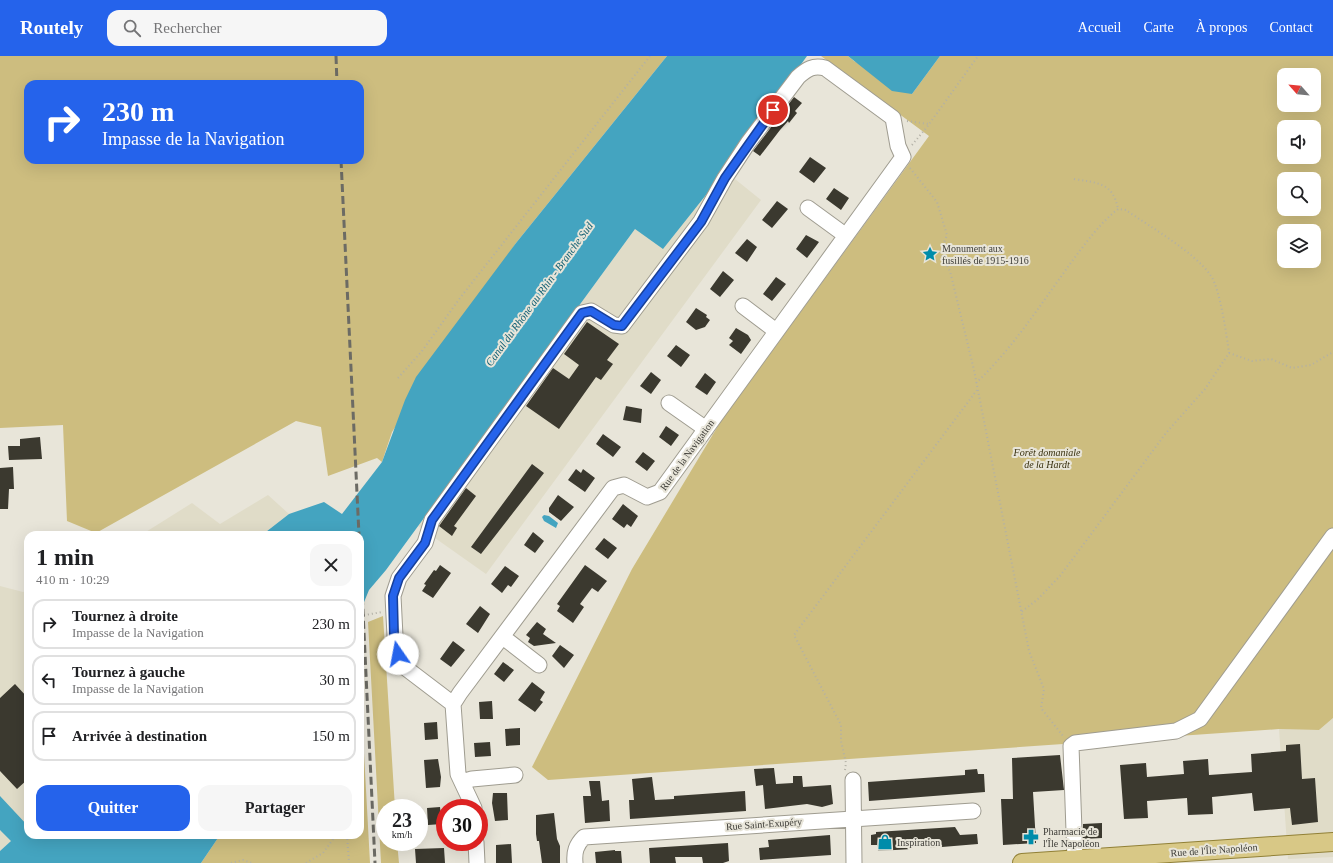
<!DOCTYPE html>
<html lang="fr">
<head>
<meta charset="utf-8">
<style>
	:root { --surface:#fff; --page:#f6f6f6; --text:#202124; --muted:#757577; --line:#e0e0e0; --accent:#2563eb }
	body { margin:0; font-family:"Times New Roman",serif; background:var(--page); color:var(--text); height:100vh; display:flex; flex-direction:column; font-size:15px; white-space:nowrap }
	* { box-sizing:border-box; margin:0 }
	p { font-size:13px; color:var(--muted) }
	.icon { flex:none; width:22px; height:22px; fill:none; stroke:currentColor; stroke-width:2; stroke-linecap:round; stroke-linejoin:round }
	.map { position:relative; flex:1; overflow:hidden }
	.panel { position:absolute; left:24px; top:475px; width:340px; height:308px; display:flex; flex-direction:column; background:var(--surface); border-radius:12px; box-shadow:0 4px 16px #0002 }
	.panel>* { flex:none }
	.hud { position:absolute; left:24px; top:24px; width:340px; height:84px; border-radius:12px; box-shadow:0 4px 16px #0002; background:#2563eb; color:#fff; overflow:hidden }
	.needle { width:26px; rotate:297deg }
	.fabs { position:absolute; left:1277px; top:12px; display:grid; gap:8px }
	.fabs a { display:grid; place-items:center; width:44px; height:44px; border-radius:8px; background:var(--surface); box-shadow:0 4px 16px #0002; font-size:20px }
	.speed { position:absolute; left:376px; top:743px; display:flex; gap:8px; font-size:20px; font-weight:700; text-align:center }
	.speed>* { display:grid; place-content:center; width:52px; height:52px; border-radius:50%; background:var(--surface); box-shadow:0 4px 16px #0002; line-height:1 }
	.speed small { font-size:10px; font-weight:400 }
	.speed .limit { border:6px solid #d22; background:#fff; color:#111 }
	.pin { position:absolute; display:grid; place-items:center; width:34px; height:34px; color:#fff; margin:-17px; border:2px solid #fff; border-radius:50%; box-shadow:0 1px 4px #0007 }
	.me { position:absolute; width:44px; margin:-22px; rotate:348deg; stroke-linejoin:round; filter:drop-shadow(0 0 3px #0008) }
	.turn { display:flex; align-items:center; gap:14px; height:84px; padding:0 12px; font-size:18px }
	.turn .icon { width:52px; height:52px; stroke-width:2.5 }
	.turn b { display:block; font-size:28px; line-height:34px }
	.round { display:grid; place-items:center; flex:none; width:42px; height:42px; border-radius:12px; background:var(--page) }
	.summary { display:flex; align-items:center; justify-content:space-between; height:68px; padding:0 12px }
	h1 { font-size:24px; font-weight:700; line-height:30px }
	.action { display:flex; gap:8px; margin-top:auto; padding:8px 12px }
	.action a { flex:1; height:46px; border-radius:12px; background:var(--accent); color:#fff; font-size:16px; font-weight:700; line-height:46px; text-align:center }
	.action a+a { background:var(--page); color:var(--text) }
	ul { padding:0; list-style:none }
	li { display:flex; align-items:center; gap:12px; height:50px; margin:0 8px 6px; padding:0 4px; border:2px solid var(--line); border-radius:12px }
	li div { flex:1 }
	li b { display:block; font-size:15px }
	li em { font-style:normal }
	header { display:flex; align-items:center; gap:24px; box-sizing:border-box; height:56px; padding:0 20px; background:var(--accent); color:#fff }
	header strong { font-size:19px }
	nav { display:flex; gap:22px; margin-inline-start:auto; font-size:14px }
	.search { width:280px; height:36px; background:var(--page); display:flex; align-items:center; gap:10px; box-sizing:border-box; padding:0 14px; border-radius:12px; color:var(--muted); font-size:15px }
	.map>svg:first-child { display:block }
</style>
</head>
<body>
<header>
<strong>Routely</strong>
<div class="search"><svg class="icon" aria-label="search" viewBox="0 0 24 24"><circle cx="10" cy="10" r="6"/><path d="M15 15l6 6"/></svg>Rechercher</div>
<nav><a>Accueil</a><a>Carte</a><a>À propos</a><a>Contact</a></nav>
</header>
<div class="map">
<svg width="1333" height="807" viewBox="0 0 1333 807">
	<rect width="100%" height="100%" fill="#e8e5d9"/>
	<path fill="#e0dcc8" d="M725,115L761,144L486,518L418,470L635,173Z
		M268,439L289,458L262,479H141L192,447L220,468Z
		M0,530L23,536L28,534V770L0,795Z
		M1333,662V801L1288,803L1279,673L1319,674Z"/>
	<path fill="#cdbd7f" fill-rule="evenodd" d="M0,0H667L516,187L392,376L382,406L377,402L328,420L321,371L296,365L96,477L67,465L63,369L0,372ZM28,28H360V104H28Z
		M821,0H848L854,5L912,38L940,0H1333V662L1319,674L1279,673L548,724L532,711L632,513L721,365L929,80ZM1284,19H1314V49H1284ZM1284,71H1314V101H1284ZM1284,123H1314V153H1284ZM1284,175H1314V205H1284Z
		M383,560L395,752H385V786H397L399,807H381L368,566Z
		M360,624L370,807H201L220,779H360Z"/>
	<path fill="#44a4c0" d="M667,0H807L725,115L663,193L635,173L386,514L369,534L360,556V479H262L289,458L324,446L342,458L382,406L405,344L416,321L516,187Z
		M848,0H940L912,38L892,35Z
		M544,459L549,460L558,467L556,472L544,465L542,461Z
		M0,740L28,770V779H220L201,807H0V795L11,785L0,774Z"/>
	<path fill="#3b392f" d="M794,41L802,47L795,55L797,57L789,67L788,65L780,74L760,100L753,95Z
		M810,101L826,112L814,127L799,116Z
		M834,132L849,142L841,154L826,143Z
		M777,145L788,153L772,172L762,164Z
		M806,179L819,186L807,202L796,193Z
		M747,183L757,191L747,206L735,197Z
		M723,215L734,224L720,241L710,233Z
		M776,221L786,228L772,245L763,238Z
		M696,252L707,259L706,261L710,264L705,271L696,274L686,266Z
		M587,266L619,288L607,304L613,308L601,324L596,321L559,373L526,350L553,312L569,323L579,309L564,298Z
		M736,272L748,279L751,284L741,298L729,289L733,285L729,282Z
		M676,289L690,299L681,311L667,300Z
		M651,316L661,324L651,338L640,330Z
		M705,317L716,326L707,339L695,331Z
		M626,350L642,353L641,367L623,364Z
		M666,370L679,379L671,390L659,381Z
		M603,378L621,391L613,401L596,388Z
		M40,381L42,403L9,404L8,390H20V383Z
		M643,396L655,405L647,415L635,406Z
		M532,408L544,417L481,498L471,491Z
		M13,411L14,433H9L8,453H0V412Z
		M576,413L581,417L583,413L595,422L585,436L568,424Z
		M466,432L476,440L454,470L457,472L452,480L439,470Z
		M558,439L574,451L561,465L549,456V452Z
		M623,448L638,460L631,471L627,468L624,472L612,463Z
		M533,476L544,485L535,497L524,489Z
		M604,482L617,492L608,503L595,493Z
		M440,509L451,517L433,542L422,535L426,529L424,528L434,514L436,515Z
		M585,509L607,525L598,536L592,532L580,548L584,551L573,567L557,555L560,550L557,548Z
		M505,510L519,520L511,531L508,529L502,537L491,528Z
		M480,550L490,558L478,577L466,568Z
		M537,566L546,573L543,578L556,587L534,590L528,586L530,582L526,579Z
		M453,585L465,594L451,611L440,603Z
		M560,589L574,599L564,612L552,600Z
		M503,606L514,614L504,626L494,618Z
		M532,626L545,636L540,644L543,646L535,656L518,644Z
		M15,628L28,642V723L17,733L0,715V642Z
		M492,645L493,663H480L479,646Z
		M437,666L438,683L425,684L424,667Z
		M520,672V689L506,690L505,673Z
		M490,686L491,700L475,701L474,687Z
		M1300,688L1302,723L1315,722L1318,766L1292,769L1290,752L1254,755L1252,737L1212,741L1213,758L1188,759L1187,742L1147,745L1148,762L1124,763L1120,709L1146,707L1147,721L1184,718L1183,705L1208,703L1209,719L1252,716L1251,698L1286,695V689Z
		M1060,699L1064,734L1033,736L1036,787L1003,789L1001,743H1013L1012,702Z
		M438,703L441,721L440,731L426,732L424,704Z
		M774,712L776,728L793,727V720H802L803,731L831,729L833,748L822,751L807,748L765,753L763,729L756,730L754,713Z
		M977,713L978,718H984L985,736L869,745L868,726L965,719V714Z
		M652,721L655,744L674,743V740L745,735L746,755L630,763L629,744H634L632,723Z
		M589,725H600L602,745L609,744L610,765L585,767L583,740H591Z
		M493,737H507L508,764L495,765L492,747Z
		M440,751L442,768L428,769L427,752Z
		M554,757L557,783L560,790V807H542L539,785H537L536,778V759Z
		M1102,767V782L1083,783V768Z
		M955,771L960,779L977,778L978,788L930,792V788L912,789V793L878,795L877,789H871V779L876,778V776Z
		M830,779L831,799L760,804L759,792L769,791L768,784Z
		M728,787L729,805L723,807H703L702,801H675L676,807H650L649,792Z
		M511,788L512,807H496V789Z
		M444,792L445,807H416L415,793Z
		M615,794V795H621L622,807H596L595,796Z"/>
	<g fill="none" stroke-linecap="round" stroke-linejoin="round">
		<g stroke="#9f9c90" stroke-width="17">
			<path id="minor" d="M808,152L845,179
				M743,250L776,275
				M669,347L706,373
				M503,581L539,609
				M453,648L407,613L399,598L395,580L393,540L399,522L425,487L432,464L582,257L591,255L614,269L622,270L701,165L725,122L748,87L798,21C807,13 813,9 825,12L893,62L898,90L903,101L660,436L647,441L624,429L613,432L460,637L453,648L458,718L474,752
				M853,724L854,807
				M462,726L472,723L515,719
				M476,786L477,807
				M1075,803L1071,690L1075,687L1176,675L1200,663L1333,480
				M575,807C574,796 576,789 584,781L973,755"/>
		</g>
		<g stroke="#918036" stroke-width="20">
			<path id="major" d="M1022,807L1333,786"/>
		</g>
		<path stroke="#b2b0a6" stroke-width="2" stroke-dasharray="1 3" stroke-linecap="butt" d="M907,65L929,68
			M912,89L927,71L978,0
			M910,112L937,146L947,179L940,197L950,215L974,314L1029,595L1044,633L1041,652L1063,680
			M1074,123C1097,127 1113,126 1118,153
			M1229,297L1252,305L1271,303L1292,312L1311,309L1333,296
			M398,322L422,295L460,242L650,0
			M976,327C1013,292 1041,248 1070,208C1085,188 1099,168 1118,153L1126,154C1150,171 1195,196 1211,220C1220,233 1227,281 1229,297L1205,333L1166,377L1060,520L1037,544L1021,556
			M360,560L382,556
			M845,714L846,707L841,685V669L794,579L977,334
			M347,779L349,807
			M231,807L243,804L252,807
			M306,807L323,797L336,779"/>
		<use href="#minor" stroke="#fff" stroke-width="15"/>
		<use href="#major" stroke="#d8c886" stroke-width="18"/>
		<path stroke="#6c6b64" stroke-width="3" stroke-dasharray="8 4" stroke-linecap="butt" d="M336,0L337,28
			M341,104L359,479
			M360,493L375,807"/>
	</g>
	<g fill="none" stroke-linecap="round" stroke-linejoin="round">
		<g stroke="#184099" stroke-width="10">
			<path id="route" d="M398,598L394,580L393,540L399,522L425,487L432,464L582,257L591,255L614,269L622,270L701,166L725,122L773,54"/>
		</g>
		<use href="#route" stroke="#2563eb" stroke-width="7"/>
	</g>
	<defs>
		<g id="sight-bare" transform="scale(1.2)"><path d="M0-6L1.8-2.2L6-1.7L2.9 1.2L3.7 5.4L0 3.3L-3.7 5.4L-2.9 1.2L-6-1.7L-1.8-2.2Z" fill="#008caa" stroke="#e8e5d9" stroke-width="2.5" paint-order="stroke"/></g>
		<g id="pharmacy-bare" transform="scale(1.2)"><path d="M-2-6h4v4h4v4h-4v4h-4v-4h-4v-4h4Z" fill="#008caa" stroke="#e8e5d9" stroke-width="2.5" paint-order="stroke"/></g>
		<g id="shop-bare" transform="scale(1.2)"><path d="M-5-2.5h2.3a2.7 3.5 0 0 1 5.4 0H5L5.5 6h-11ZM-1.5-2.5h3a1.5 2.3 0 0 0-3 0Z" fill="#008caa" stroke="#e8e5d9" stroke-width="2.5" paint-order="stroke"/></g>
	</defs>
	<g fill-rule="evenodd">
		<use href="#sight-bare" x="930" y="198"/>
		<use href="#pharmacy-bare" x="1031" y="781"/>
		<use href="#shop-bare" x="885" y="786"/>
	</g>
	<g text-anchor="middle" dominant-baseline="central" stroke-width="4" stroke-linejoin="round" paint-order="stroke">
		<g font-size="10" fill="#3e3d38" stroke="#e8e5d9" text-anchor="start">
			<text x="942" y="192">Monument aux<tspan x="942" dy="12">fusillés de 1915-1916</tspan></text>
			<text x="1043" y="775">Pharmacie de<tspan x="1043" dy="12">l'Île Napoléon</tspan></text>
			<text x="897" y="786">Inspiration</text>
		</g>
		<g font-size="10" font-style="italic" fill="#372f0d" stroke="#e8e5d9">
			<text x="1047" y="396">Forêt domaniale<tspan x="1047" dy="12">de la Hardt</tspan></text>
		</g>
		<g font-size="10" fill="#3e3d38" stroke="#e8e5d9">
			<text transform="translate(687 399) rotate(-54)">Rue de la Navigation</text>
			<text transform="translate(764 768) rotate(-4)">Rue Saint-Exupéry</text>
			<text transform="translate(1214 794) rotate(-4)">Rue de l'Île Napoléon</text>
		</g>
		<g font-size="11" font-style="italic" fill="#136074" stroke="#e8e5d9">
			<text transform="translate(539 238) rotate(-54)">Canal du Rhône au Rhin - Branche Sud</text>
		</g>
	</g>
</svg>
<div class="fabs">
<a><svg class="needle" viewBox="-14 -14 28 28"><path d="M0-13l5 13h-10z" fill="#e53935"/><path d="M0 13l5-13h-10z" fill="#757577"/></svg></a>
<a><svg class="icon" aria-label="sound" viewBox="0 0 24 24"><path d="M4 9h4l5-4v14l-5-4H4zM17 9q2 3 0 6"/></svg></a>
<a><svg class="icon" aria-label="search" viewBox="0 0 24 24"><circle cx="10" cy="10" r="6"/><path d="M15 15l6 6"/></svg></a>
<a><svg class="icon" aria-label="layers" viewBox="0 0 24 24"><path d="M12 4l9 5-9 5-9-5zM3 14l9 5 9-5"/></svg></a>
</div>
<div class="speed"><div>23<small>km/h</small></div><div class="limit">30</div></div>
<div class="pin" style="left:773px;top:54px;background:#d93025"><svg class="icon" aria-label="arrive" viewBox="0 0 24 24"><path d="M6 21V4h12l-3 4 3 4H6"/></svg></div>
<svg class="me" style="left:398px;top:598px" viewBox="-20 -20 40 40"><circle r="19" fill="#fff"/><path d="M0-13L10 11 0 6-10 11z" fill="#2563eb"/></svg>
<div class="hud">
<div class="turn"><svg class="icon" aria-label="right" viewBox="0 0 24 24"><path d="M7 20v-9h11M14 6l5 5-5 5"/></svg><div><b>230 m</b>Impasse de la Navigation</div></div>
</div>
<section class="panel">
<div class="summary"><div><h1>1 min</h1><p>410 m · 10:29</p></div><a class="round"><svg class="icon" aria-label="close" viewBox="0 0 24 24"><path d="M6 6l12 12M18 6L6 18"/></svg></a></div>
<ul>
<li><svg class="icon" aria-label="right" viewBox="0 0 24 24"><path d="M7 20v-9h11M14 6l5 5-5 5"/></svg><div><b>Tournez à droite</b><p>Impasse de la Navigation</p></div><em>230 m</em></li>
<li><svg class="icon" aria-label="left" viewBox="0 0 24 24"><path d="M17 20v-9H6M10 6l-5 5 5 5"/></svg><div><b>Tournez à gauche</b><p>Impasse de la Navigation</p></div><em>30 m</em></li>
<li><svg class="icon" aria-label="arrive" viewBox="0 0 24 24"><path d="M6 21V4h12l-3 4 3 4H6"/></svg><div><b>Arrivée à destination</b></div><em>150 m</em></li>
</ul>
<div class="action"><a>Quitter</a><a>Partager</a></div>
</section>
</div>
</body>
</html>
